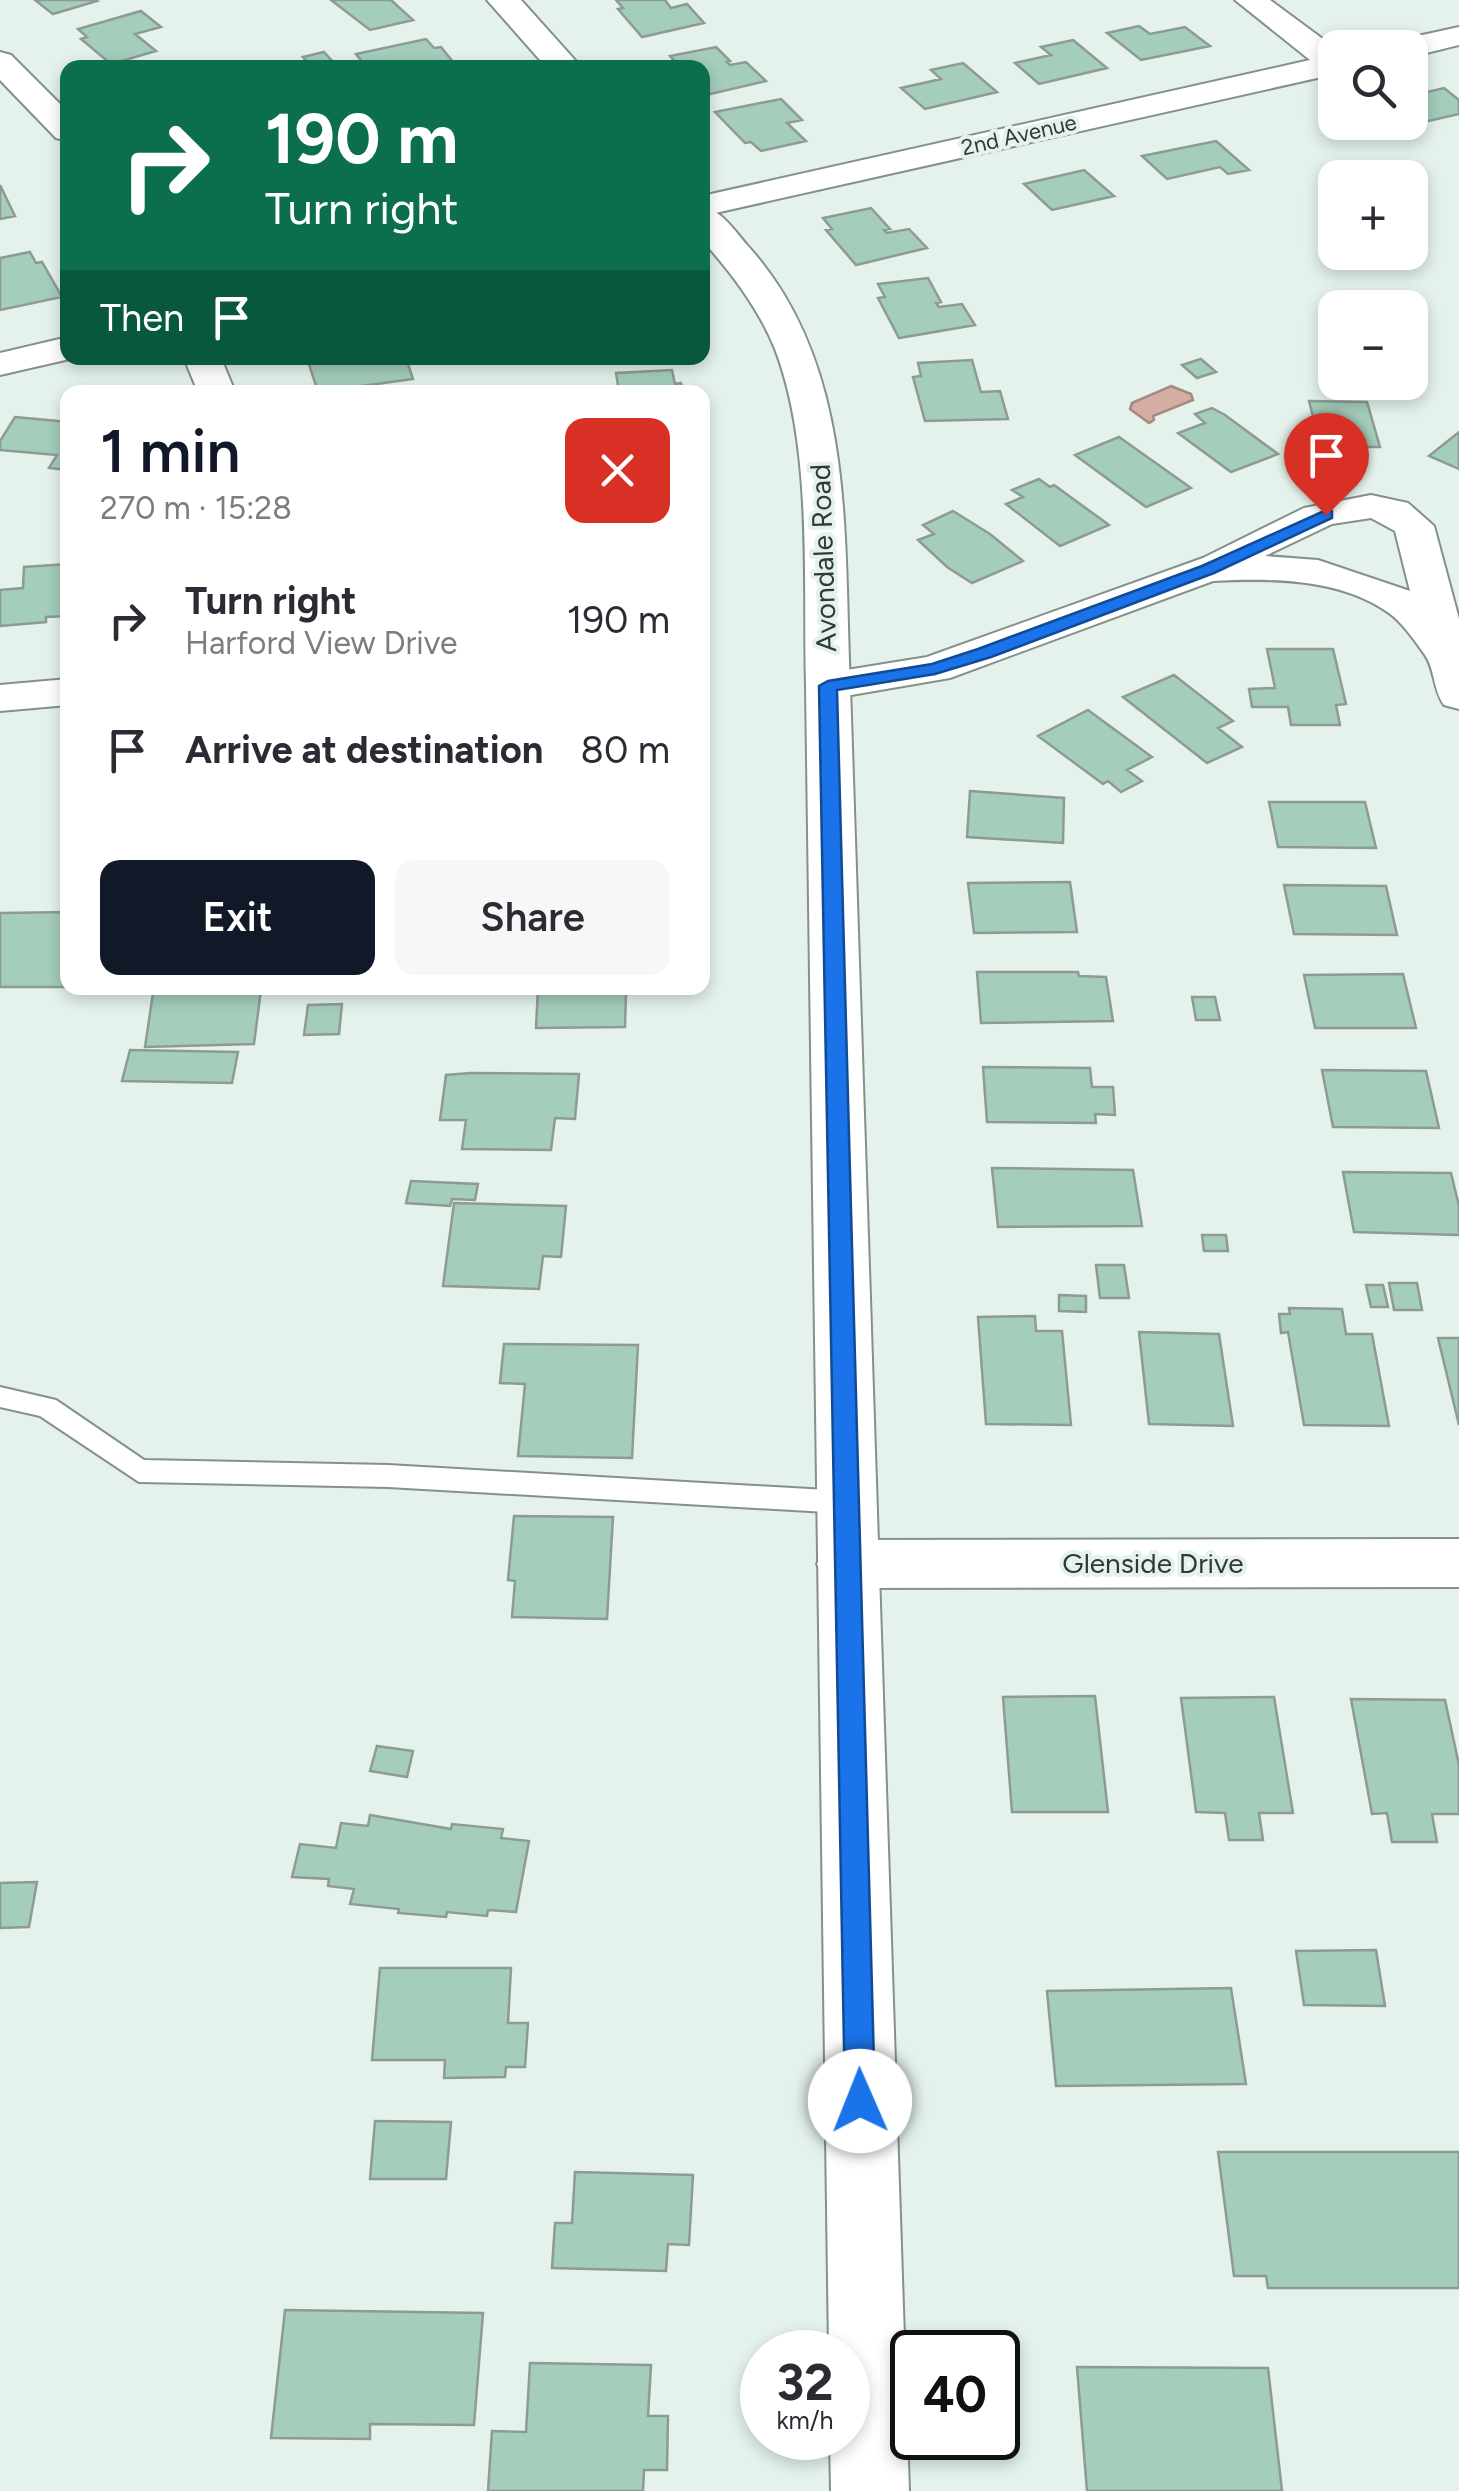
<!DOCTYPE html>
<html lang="en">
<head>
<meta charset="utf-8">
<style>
	:root { --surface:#fff; --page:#f7f7f7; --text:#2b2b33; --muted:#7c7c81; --accent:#111827 }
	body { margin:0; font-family:Figtree,sans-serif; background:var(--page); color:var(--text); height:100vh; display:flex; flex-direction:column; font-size:38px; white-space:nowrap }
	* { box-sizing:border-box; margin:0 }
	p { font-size:32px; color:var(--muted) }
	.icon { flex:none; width:55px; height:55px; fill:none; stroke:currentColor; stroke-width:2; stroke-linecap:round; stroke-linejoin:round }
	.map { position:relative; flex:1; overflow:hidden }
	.side { position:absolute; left:60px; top:385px; width:650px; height:610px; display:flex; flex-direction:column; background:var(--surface); border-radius:20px; box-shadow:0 5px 15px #0003 }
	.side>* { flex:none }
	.guide { position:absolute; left:60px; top:60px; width:650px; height:305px; border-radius:20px; box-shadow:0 5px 15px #0003; background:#0b6e4f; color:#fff; overflow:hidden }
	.tools { position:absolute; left:1318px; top:30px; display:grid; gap:20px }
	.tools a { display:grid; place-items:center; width:110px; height:110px; border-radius:20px; background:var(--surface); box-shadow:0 5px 15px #0003; font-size:50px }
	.speed { position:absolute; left:740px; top:2330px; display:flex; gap:20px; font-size:50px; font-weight:700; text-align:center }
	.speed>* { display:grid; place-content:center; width:130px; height:130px; border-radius:50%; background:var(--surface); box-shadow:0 5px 15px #0003; line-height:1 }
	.speed small { font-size:25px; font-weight:400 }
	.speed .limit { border:5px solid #111; border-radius:15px; background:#fff; color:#111 }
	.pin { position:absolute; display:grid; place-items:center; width:85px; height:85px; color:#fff; margin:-102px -42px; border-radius:50% 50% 50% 0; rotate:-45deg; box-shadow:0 0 10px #0007 }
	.pin .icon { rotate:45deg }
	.me { position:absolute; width:110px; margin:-55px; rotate:359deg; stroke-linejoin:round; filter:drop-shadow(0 0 8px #0008) }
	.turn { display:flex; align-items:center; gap:35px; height:210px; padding:0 40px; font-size:45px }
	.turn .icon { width:130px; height:130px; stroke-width:2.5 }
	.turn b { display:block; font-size:70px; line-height:85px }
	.then { display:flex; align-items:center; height:95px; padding:0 40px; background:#0003; gap:20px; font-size:38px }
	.round { display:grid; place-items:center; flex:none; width:105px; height:105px; border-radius:20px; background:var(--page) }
	.summary { display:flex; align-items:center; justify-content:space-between; height:170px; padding:0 40px }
	h1 { font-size:60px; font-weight:600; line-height:75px; color:var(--accent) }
	.action { display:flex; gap:20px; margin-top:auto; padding:20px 40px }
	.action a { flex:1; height:115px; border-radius:20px; background:var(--accent); color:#fff; font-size:40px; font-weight:600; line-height:115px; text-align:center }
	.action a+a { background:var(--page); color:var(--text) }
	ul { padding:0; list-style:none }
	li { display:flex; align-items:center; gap:30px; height:130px; padding:0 40px }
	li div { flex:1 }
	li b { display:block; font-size:38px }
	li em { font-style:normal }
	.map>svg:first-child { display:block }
</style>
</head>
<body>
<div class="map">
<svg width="1459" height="2491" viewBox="0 0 1459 2491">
	<rect width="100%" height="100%" fill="#e4f2eb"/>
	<path fill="#d6ada3" stroke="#a58a82" stroke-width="2.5" d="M1171,386L1191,394L1193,400L1153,416L1154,420L1149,423L1130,409L1132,403Z"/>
	<path fill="#a4cdbb" stroke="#8e9b95" stroke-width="2.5" d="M35,0H95L97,1L53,14Z
		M331,0H391L413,20L370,30Z
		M616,0H665L671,8L687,4L704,23L642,37L618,9L623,8Z
		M141,11L161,27L135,34L156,51L111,64L81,39L87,37L78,29Z
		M1139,26L1150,34L1185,27L1210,46L1141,60L1107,33Z
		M426,39L434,48L441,47L458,68H404L401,64L367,68L356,54Z
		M1073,40L1107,68L1039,84L1015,63L1051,55L1041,47Z
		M716,47L730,61L727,62L730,65L746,62L766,81L702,96V68H674L678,65L670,56Z
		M324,52L334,63L312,68L303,57Z
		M963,63L997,92L925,109L901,88L941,79L931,70Z
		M1444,88L1459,100V114L1407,126L1403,122H1410V96Z
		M781,99L802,120L787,123L806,141L761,151L751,142L745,143L715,112Z
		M1216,141L1249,170L1228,174L1220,167L1167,179L1142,156Z
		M1084,170L1114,196L1052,210L1024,184Z
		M0,185L15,216L0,219Z
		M871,208L890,229L884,230L887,233L909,229L927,248L856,265L826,230L832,229L823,218Z
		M30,252L36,263L42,262L62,297L0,310V258Z
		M928,278L941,302L936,303L939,307L962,304L975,325L899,338L878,298L885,297L878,284Z
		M307,358H406L413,379L318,392Z
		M1201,359L1216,372L1197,378L1182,365Z
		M972,360L981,392L1000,391L1008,419L925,421L913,377L921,376L918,363Z
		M672,370L675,384L681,383L683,392H619L616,373Z
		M1309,401L1367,402L1380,447H1321Z
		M1212,408L1225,415L1278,454L1231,472L1178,433L1205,423L1195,414Z
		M15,417L68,422V470L49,468L57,455L0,450V441Z
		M1459,432V469L1429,456Z
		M1119,437L1191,488L1146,507L1075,455Z
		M1039,479L1050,487L1054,485L1109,525L1060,546L1006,504L1023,497L1012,490Z
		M953,511L990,534L1023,561L972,583L947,567L918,540L934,534L923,525Z
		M68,564V616L46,617V622L0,626V590L23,588L24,567Z
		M1267,649H1333L1346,704L1336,705L1340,725H1291L1288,707H1252L1249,689L1275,688Z
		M1174,675L1233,721L1218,728L1242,747L1207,763L1123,697Z
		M1088,710L1152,757L1127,770L1142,781L1121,792L1108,781L1103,784L1038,736Z
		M970,791L1064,798L1063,843L967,837Z
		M1269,802H1365L1376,848L1278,847Z
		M1070,882L1077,932L974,933L968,883Z
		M1284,885L1386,886L1397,935L1294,934Z
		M68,912V987H0V913Z
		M977,972H1078L1079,976L1106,977L1113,1021L981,1023Z
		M1403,974L1416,1028H1315L1304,975Z
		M538,988H639V993H626L625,1027L536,1028Z
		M261,990L254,1044L145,1047L153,993Z
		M1192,997H1215L1220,1020H1196Z
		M342,1004L339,1034L304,1035L308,1005Z
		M130,1050L238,1052L232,1083L122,1081Z
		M983,1067L1090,1068L1092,1087H1113L1115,1115L1095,1114L1096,1123L987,1122Z
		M1322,1070L1426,1071L1439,1128L1333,1127Z
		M471,1073L579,1074L575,1119L555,1118L551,1150L462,1149L466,1120H440L446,1075Z
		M992,1168L1133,1170L1142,1226L998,1227Z
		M1343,1172L1451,1173L1459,1206V1235L1354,1232Z
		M411,1181L478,1184L475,1200L452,1199L450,1206L406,1203Z
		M454,1203L566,1206L561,1257L543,1256L539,1289L443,1286Z
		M1202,1235H1226L1228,1251H1204Z
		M1096,1265H1124L1129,1298H1100Z
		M1389,1283H1417L1422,1310H1394Z
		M1366,1285H1383L1388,1307H1371Z
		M1059,1295L1086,1296V1312L1059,1311Z
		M1289,1308L1342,1309L1346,1334H1372L1389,1426L1304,1425L1288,1332L1281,1333L1279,1314H1290Z
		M1035,1316L1036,1331H1062L1071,1425L986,1424L978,1317Z
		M1139,1332L1219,1334L1233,1426L1149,1424Z
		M1438,1338H1459V1425Z
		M504,1344L638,1345L632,1458L518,1456L525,1384L500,1383Z
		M514,1516L613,1517L607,1619L512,1617L515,1581L508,1580Z
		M1095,1696L1108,1812H1012L1003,1697Z
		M1274,1697L1293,1813H1259L1263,1840H1229L1225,1813L1196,1812L1181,1698Z
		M1351,1699L1445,1700L1459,1765V1814H1432L1437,1842H1392L1387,1813L1372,1814Z
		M377,1746L413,1751L407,1777L370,1771Z
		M370,1815L451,1829L452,1824L503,1829L501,1838L529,1841L516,1912L488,1910L487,1916L447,1912L446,1917L398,1913L399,1909L350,1904L354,1889L328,1886L329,1879L292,1877L300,1844L336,1848L341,1823L368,1826Z
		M37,1882L29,1927L0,1928V1883Z
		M1376,1950L1385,2006L1304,2005L1296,1951Z
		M380,1968H511L508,2023H528L525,2067H506L505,2077L444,2078L445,2060H372Z
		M1231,1988L1246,2084L1056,2086L1047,1991Z
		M375,2121L451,2122L446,2179H370Z
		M1218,2152H1459V2288H1268L1266,2276H1234Z
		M575,2172L693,2175L689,2245L668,2244L666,2271L552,2268L555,2223H572Z
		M285,2310L483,2313L474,2425L370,2424V2439L271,2438Z
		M530,2363L651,2365L648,2416H668L667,2470H644L643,2491H488L492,2431L526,2432Z
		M1077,2367L1268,2368L1282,2491H1087Z"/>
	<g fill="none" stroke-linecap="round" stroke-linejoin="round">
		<g stroke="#84918b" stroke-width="4">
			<path id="lane" d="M0,1387L56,1400L144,1460L388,1465L844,1491L854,1494L858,1502L854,1510L844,1513L388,1487L139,1482L40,1416L0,1407Z"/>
		</g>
		<g stroke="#84918b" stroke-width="4">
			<path id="street" d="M1235,0H1270L1335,48V74L702,216V196L1310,60Z
				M1459,27V45L1410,57V48H1390L1395,41Z
				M0,52L11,55L68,112V141L56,138L0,80Z
				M68,337V358H74L0,375V353Z
				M184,358H221L235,392H198Z
				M1371,495L1408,503L1434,526L1459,619V709L1444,705C1433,690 1435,669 1425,655C1415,641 1402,622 1389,613C1340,578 1270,578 1213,581L950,678L828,699L813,695L807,686L813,677L828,673L927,657L1203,558L1304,508ZM1371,518L1395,531L1410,591L1318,560L1265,556L1332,524Z
				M68,679V705L0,711V685Z
				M1459,1539V1587L846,1588L825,1581L817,1564L825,1547L846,1540Z"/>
		</g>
		<g stroke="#84918b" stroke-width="4">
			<path id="secondary" d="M487,0H521L582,68H547Z
				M702,206C722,211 734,230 747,245C857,366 843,534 850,686L909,2491H831L830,2438H848V2352H829L806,686C803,581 813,447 775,349C759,309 730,271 702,240Z"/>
		</g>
		<use href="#lane" fill="#fff" fill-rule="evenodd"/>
		<use href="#street" fill="#fff" fill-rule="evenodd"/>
		<use href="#secondary" fill="#fff" fill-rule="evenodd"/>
	</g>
	<path fill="#1a73e8" stroke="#114b97" stroke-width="2.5" d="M1326,510L1332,511V518L1214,573L991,657L935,674L837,690L875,2101L870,2111L860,2115L850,2111L845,2101L819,686L828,681L932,664L978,649L1202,566Z"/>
	<g text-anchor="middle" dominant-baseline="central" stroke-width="8" stroke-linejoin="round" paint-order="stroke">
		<g font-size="22" fill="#323835" stroke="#e4f2eb">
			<text transform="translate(1019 135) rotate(-13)">2nd Avenue</text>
		</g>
		<g font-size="28" fill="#323835" stroke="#e4f2eb">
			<text transform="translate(823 558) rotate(-92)">Avondale Road</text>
			<text x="1153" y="1563">Glenside Drive</text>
		</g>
	</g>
</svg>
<div class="tools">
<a><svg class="icon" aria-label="search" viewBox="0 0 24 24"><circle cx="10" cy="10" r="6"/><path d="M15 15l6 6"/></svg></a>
<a>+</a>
<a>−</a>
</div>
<div class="speed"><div>32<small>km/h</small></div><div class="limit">40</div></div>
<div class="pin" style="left:1326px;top:515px;background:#d93025"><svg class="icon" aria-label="arrive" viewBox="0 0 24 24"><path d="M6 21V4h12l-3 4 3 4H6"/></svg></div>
<svg class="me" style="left:860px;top:2101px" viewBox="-20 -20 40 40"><circle r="19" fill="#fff"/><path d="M0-13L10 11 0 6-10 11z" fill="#1a73e8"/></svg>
<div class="guide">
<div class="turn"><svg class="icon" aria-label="right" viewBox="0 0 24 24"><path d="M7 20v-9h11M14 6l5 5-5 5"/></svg><div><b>190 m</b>Turn right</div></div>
<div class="then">Then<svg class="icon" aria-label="arrive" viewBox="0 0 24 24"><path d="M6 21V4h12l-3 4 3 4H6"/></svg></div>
</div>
<section class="side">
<div class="summary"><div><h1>1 min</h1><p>270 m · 15:28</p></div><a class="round" style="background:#d93025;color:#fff"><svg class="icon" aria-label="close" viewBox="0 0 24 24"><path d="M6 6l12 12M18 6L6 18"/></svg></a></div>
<ul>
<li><svg class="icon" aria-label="right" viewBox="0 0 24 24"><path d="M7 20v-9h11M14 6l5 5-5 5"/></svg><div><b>Turn right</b><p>Harford View Drive</p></div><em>190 m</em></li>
<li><svg class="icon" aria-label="arrive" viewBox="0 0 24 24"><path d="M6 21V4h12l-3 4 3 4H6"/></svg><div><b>Arrive at destination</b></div><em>80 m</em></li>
</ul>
<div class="action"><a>Exit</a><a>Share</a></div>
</section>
</div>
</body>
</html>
